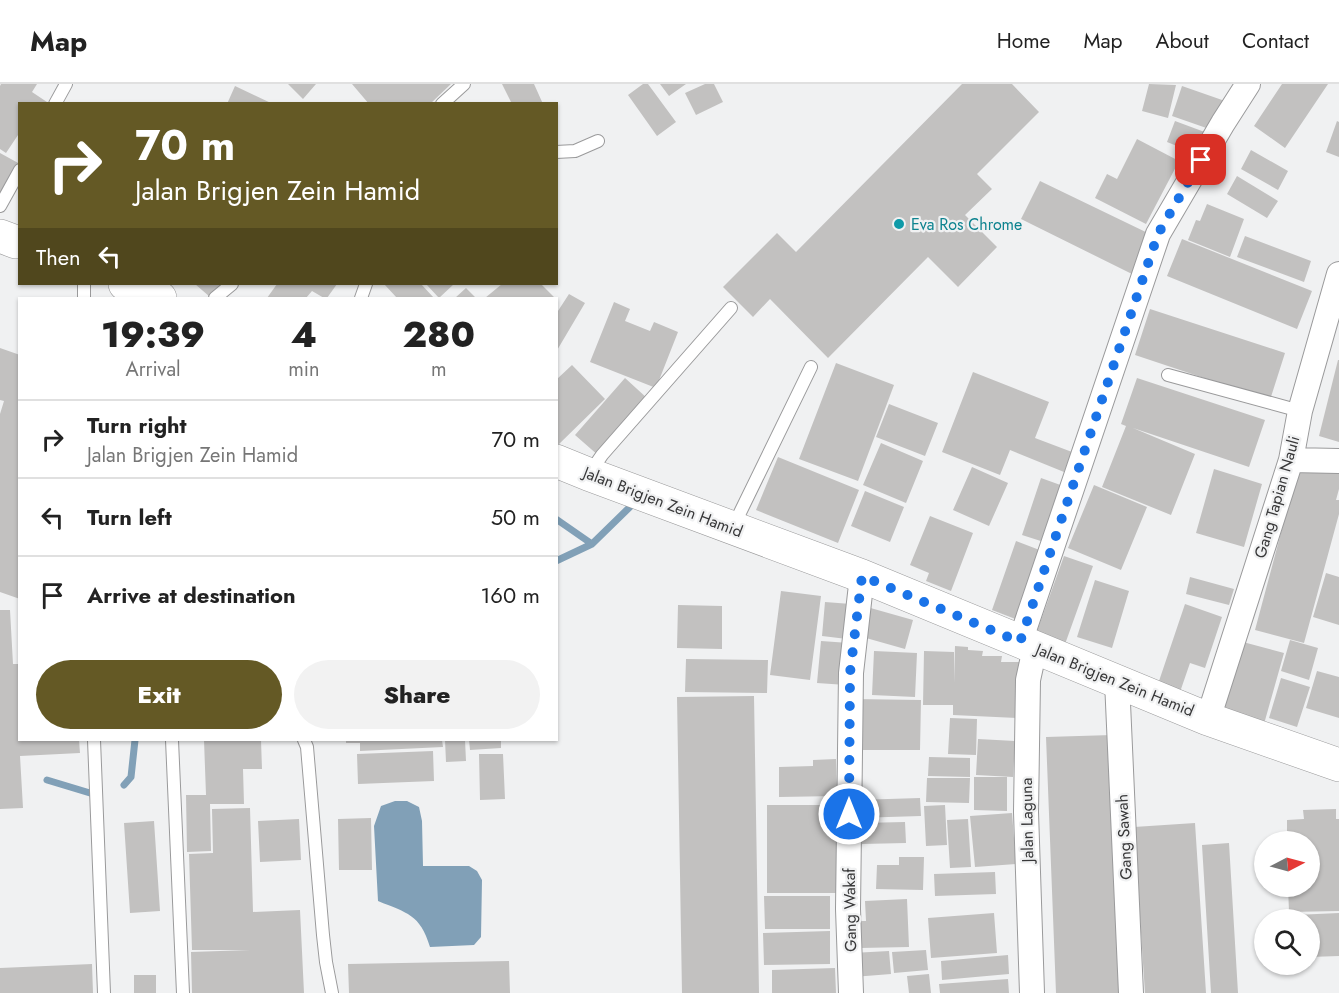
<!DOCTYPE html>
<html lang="en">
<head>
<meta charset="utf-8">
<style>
	:root { --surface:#fff; --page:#f2f2f2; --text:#222; --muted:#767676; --line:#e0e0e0; --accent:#645925 }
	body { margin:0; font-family:Jost,sans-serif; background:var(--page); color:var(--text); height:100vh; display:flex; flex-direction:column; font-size:22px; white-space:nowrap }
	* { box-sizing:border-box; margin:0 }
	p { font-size:20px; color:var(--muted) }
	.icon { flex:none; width:33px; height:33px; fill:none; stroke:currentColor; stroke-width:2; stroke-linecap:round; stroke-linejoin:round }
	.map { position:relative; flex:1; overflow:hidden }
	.drawer { position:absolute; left:18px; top:213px; width:540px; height:444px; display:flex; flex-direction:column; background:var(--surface); border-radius:0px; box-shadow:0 2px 4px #0004 }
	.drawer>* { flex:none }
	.top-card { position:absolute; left:18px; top:18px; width:540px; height:183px; border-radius:0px; box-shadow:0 2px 4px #0004; background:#645925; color:#fff; overflow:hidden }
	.needle { width:39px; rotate:84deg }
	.controls { position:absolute; left:1254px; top:747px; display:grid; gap:12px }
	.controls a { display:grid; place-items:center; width:66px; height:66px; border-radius:50%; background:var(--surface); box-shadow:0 2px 4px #0004; font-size:30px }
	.pin { position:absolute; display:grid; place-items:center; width:51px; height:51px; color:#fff; margin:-26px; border-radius:12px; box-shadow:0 3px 9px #0006 }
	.me { position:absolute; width:66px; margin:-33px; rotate:0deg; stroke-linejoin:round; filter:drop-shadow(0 0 4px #0008) }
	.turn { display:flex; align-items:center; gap:21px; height:126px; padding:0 18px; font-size:27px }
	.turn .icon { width:78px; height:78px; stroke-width:2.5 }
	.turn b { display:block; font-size:42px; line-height:51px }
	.then { display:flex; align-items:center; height:57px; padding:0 18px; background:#0003; gap:12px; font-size:22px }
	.eta { display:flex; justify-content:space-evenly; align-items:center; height:102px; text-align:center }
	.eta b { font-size:36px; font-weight:800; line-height:42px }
	.primary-button { display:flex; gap:12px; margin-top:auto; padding:12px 18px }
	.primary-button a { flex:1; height:69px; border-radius:36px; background:var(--accent); color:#fff; font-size:24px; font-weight:800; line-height:69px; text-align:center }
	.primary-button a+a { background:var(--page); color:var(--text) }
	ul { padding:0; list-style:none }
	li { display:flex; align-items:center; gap:18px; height:78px; padding:0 18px; border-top:2px solid var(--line) }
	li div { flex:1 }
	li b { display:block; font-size:22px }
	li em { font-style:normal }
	header { display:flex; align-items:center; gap:36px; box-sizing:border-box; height:84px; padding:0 30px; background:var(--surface); border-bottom:2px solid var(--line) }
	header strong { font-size:28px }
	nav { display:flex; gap:33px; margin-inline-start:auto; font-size:21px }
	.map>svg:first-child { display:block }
</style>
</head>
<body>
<header>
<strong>Map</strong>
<nav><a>Home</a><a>Map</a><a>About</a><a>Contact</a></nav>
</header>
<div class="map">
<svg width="1339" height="909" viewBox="0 0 1339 909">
	<rect width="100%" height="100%" fill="#f0f1f2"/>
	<path fill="#81a0b7" d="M395,717H407L419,723L422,737L423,782H469L477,787L482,796L481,853L474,861L430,863C420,830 407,829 378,817L374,742L381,722Z"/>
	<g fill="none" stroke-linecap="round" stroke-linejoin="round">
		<path stroke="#81a0b7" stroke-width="7" d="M556,435L592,460
			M556,477L592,460L635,418
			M47,696L90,709
			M124,701L131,693L135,656"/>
	</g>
	<path fill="#c2c1c0" d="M1,0H37L32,8L50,20H20V48L6,69L0,65V2Z
		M288,0H316L303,15Z
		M352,0H451L430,20H369Z
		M502,0H534L543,20H512Z
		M643,0H648L676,38L657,52L628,11Z
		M660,0H686L669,12Z
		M705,0H714L723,18L696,31L685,9Z
		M962,0H1012L1039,28L977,90L992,105L965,131L997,163L958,203L928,173L828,274L770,215L753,233L723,203L777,149L796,168Z
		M1149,0L1176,1L1168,34L1142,27Z
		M1282,0H1328L1285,64L1254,42Z
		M235,2L273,20H227Z
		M1182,2L1225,17L1215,47L1172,32Z
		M1175,37L1210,50L1202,72L1167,58Z
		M1337,37L1339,38V73L1326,68Z
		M1137,55L1179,77L1146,140L1095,114L1107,90L1117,95Z
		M1251,66L1288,87L1278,106L1241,85Z
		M0,69L20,80L0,116Z
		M1237,92L1278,117L1267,134L1227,110Z
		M1040,97L1154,152L1134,191L1021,135Z
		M1207,120L1244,135L1230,173L1188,156L1196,136L1200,137Z
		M1245,152L1311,177L1304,198L1237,173Z
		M1182,155L1312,207L1297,245L1167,192Z
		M195,200H222L210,213Z
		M277,200H337L327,214H324L312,207L306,214H267Z
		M384,200H421L434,214H397Z
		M426,200H454L439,214Z
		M502,200H541L555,214H485Z
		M466,204L476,214H455Z
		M569,210L585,219L556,268V230Z
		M614,218L630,225L625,237L650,247L654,238L678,248L656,304L590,278Z
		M1150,225L1285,269L1270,316L1135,271Z
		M0,264L20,271V515L0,508V330L4,317L0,316Z
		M1338,276H1339V358L1319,352Z
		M836,279L894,301L858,397L799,375Z
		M572,281L605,315L556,363V296Z
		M973,288L1049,318L1035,354L1072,368L1064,388L1010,366L1000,391L942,368Z
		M625,294L648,315L599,372L575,351Z
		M1137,294L1265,336L1249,383L1133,344L1195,370L1171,431L1102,403L1126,342L1121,340Z
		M889,320L938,339L925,372L876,353Z
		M881,359L923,377L906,419L863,401Z
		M778,373L859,406L838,459L756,426Z
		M972,383L1008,399L989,442L953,426Z
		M1214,385L1262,400L1244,463L1196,449Z
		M1339,385V405L1336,416H1339V430L1304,559L1255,546L1297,389Z
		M1041,394L1066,403L1047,459L1022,451Z
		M1094,401L1147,423L1121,486L1068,464Z
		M865,407L904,423L890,458L851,442Z
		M930,432L973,449L951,507L926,497L929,489L910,481Z
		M1016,457L1050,470L1026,539L992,526Z
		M1064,472L1093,482L1064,563L1035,553Z
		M1326,489L1339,493V541L1313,533Z
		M1190,493L1234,505L1229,521L1186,510Z
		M1095,496L1129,507L1112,564L1077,553Z
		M781,507L821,512L810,596L770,591Z
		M825,518L851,520L847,555L822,552Z
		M1185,520L1222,533L1205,584L1190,579L1180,608L1158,600Z
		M678,521L722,522V565L677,564Z
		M867,523L913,536L905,565L859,552Z
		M0,526H10L13,580H20V656H79L80,669L20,672L23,724L0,725Z
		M1290,556L1318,564L1309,596L1281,587Z
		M821,557L849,559L846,601L817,599Z
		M1243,558L1284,569L1264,640L1223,628Z
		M955,562L968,563V566L983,567L982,572H1002L1001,578H1019L1017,634L953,631V621H923L924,567L954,568V599Z
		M874,567L917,569L915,613L872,611Z
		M686,575L768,576L767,609L685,608Z
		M1317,587L1339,593V634L1306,624Z
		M1281,594L1310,603L1297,643L1269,634Z
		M754,612L759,909H682L677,613Z
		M853,615L921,616L920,666H853Z
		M950,634L977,635L976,671L948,670Z
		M1112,651L1123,909H1056L1046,653Z
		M978,655L1015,657L1013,693L976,691Z
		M204,656H261L262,685H243L244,720H210L211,767L187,768L186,711H206Z
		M346,656H442L443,663L360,667V659H346Z
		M445,656H465L466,677L446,678Z
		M469,656H501V664L470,666Z
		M433,667L434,697L358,700L357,670Z
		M479,670H503L505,715L480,716Z
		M929,673L970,674V693L928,692Z
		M836,675L837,712L779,713V683L813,682V676Z
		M974,693H1007V727L974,726Z
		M927,694H970L969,719L926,718Z
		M920,714L921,732L856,734V716Z
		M767,721H843V809H767Z
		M945,721L947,761L926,762L924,722Z
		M250,724L253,828L300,826L304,909H192L191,868L250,866H192L189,770L213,769L212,725Z
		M1336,725V735H1339V827L1289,828L1288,802H1310V758H1287V736L1304,735L1303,726Z
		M1012,729L1016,780L975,783L970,732Z
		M371,734L372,786H339L338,735Z
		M299,735L301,776L260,778L258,737Z
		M968,735L971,783L950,784L947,736Z
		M154,737L160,827L130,829L124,739Z
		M905,738L906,759L862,760L861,739Z
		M1195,739L1206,909H1145L1134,743Z
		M1229,759L1238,909H1211L1202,761Z
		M899,773H924L923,806L876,805L877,781H899Z
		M995,788L996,810L935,812L934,790Z
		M764,812H830V845H765Z
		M907,815L909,863L860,864L859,837H866L865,817Z
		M994,829L997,869L931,874L928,834Z
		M1339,829V872L1310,873V836H1295V831Z
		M830,847V880L764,881L763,849Z
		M926,866L928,886L894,889L892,868Z
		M889,867L891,890L853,893L852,869Z
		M1008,871L1009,890L942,896L941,877Z
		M509,877L510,909H349L348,880Z
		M92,880L93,909H0V884Z
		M835,884L836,909H772V886Z
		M929,890L931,909H909L907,892Z
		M134,891H156V909H134Z
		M1008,895L1009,909H940L939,900Z"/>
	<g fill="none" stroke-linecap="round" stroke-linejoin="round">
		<g stroke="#9a9a9b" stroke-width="14">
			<path id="service" d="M55,20L66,0
				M442,20L464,0
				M556,68L575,67L598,57
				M0,122L20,86
				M84,214V200
				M215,214L232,200
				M361,214L366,200
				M1168,291L1300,327
				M589,390L602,371L731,224
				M733,443L811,283
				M94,656L104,909
				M172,656L183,909
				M304,656L307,663L323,851L326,878L332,909"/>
		</g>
		<g stroke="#9a9a9b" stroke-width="26">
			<path id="minor" d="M1291,376L1339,377
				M1020,558L1158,150L1223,39L1248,0
				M1117,597L1131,909
				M1208,635L1291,376L1300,327L1339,190
				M851,909L848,825L851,589L862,492
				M1032,909L1026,728L1028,596L1035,564"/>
		</g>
		<g stroke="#9a9a9b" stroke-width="34">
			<path id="primary" d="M0,152L16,158
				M125,200L160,214
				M556,377L588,390L862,492L1208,635L1339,681"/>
		</g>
		<use href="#service" stroke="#fff" stroke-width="12"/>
		<use href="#minor" stroke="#fff" stroke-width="24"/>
		<use href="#primary" stroke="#fff" stroke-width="33"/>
	</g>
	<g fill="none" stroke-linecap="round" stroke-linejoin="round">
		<path stroke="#1a73e8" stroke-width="10" stroke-dasharray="0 18" d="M849,730L850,589L862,492L1020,558L1158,150L1201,76"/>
	</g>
	<circle fill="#0f9aa8" stroke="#f0f1f2" stroke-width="2" cx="899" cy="140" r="6"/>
	<g text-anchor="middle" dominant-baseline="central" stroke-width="4.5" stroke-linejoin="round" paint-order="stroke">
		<g font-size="16" fill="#0d838f" stroke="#f0f1f2" text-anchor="start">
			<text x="911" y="140">Eva Ros Chrome</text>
		</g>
		<g font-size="16" fill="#383839" stroke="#f0f1f2">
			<text transform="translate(1277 413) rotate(-74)">Gang Tapian Nauli</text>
			<text transform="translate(663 418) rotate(21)">Jalan Brigjen Zein Hamid</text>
			<text transform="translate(1115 596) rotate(22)">Jalan Brigjen Zein Hamid</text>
			<text transform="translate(1027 736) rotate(-91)">Jalan Laguna</text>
			<text transform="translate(1124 753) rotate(-93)">Gang Sawah</text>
			<text transform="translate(850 826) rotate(-91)">Gang Wakaf</text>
		</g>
	</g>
</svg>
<div class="controls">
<a><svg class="needle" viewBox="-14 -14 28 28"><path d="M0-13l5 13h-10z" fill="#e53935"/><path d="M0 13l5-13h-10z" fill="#767676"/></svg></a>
<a><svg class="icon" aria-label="search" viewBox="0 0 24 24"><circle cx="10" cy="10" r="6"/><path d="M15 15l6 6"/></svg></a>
</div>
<div class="pin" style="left:1201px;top:76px;background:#d93025"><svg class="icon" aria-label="arrive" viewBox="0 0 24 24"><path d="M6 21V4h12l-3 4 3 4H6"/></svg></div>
<svg class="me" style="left:849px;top:730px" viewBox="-20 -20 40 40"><circle r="17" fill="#1a73e8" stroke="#fff" stroke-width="3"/><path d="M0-11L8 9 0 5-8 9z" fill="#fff"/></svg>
<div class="top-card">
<div class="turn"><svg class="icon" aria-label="right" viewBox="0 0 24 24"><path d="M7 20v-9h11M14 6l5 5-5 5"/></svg><div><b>70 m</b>Jalan Brigjen Zein Hamid</div></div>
<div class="then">Then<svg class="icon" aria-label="left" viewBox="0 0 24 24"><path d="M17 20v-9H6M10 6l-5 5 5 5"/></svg></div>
</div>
<section class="drawer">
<div class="eta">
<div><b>19:39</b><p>Arrival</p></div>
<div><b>4</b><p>min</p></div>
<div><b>280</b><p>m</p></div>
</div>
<ul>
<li><svg class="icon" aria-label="right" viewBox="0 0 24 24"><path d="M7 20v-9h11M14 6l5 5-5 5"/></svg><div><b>Turn right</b><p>Jalan Brigjen Zein Hamid</p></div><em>70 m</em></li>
<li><svg class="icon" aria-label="left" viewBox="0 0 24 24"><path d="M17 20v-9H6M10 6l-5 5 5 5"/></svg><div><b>Turn left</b></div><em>50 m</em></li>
<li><svg class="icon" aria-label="arrive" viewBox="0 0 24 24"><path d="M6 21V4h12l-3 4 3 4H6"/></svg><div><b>Arrive at destination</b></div><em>160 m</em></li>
</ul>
<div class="primary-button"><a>Exit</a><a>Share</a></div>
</section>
</div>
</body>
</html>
